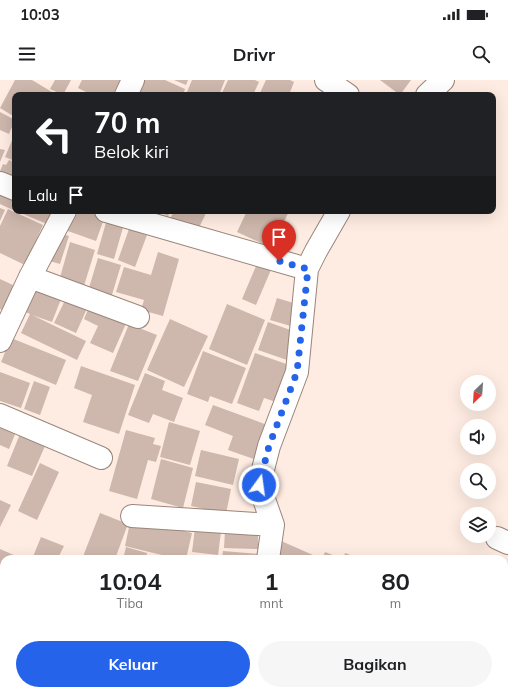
<!DOCTYPE html>
<html lang="id">
<head>
<meta charset="utf-8">
<style>
	:root { --surface:#fff; --page:#f6f6f6; --text:#202124; --muted:#757577; --accent:#2563eb }
	body { margin:0; font-family:Mulish,sans-serif; background:var(--page); color:var(--text); height:100vh; display:flex; flex-direction:column; font-size:15px; white-space:nowrap }
	* { box-sizing:border-box; margin:0 }
	p { font-size:13px; color:var(--muted) }
	.icon { flex:none; width:22px; height:22px; fill:none; stroke:currentColor; stroke-width:2; stroke-linecap:round; stroke-linejoin:round }
	.map { position:relative; flex:1; overflow:hidden }
	.details { position:absolute; left:0px; top:475px; width:508px; height:140px; display:flex; flex-direction:column; background:var(--surface); border-radius:12px 12px 0 0; box-shadow:0 4px 16px #0002 }
	.details>* { flex:none }
	.guide { position:absolute; left:12px; top:12px; width:484px; height:122px; border-radius:8px; box-shadow:0 4px 16px #0002; background:#202124; color:#fff; overflow:hidden }
	.needle { width:26px; rotate:205deg }
	.fabs { position:absolute; left:460px; top:295px; display:grid; gap:8px }
	.fabs a { display:grid; place-items:center; width:36px; height:36px; border-radius:50%; background:var(--surface); box-shadow:0 4px 16px #0002; font-size:20px }
	.pin { position:absolute; display:grid; place-items:center; width:34px; height:34px; color:#fff; margin:-41px -17px; border-radius:50% 50% 50% 0; rotate:-45deg; box-shadow:0 0 4px #0007 }
	.pin .icon { rotate:45deg }
	.me { position:absolute; width:44px; margin:-22px; rotate:14deg; stroke-linejoin:round; filter:drop-shadow(0 0 3px #0008) }
	.turn { display:flex; align-items:center; gap:14px; height:84px; padding:0 16px; font-size:18px }
	.turn .icon { width:52px; height:52px; stroke-width:2.5 }
	.turn b { display:block; font-size:28px; line-height:34px }
	.then { display:flex; align-items:center; height:38px; padding:0 16px; background:#0003; gap:8px; font-size:15px }
	.eta { display:flex; justify-content:space-evenly; align-items:center; height:68px; text-align:center }
	.eta b { font-size:24px; font-weight:700; line-height:28px }
	.button { display:flex; gap:8px; margin-top:auto; padding:8px 16px }
	.button a { flex:1; height:46px; border-radius:24px; background:var(--accent); color:#fff; font-size:16px; font-weight:700; line-height:46px; text-align:center }
	.button a+a { background:var(--page); color:var(--text) }
	.status { display:flex; justify-content:space-between; align-items:center; height:28px; padding:0 20px; background:var(--surface); direction:ltr }
	.status svg { height:11px; fill:currentColor }
	header { display:flex; justify-content:space-between; align-items:center; height:52px; padding:0 16px; background:var(--surface); font-size:18px; font-weight:700 }
	.map>svg:first-child { display:block }
</style>
</head>
<body>
<div class="status"><b>10:03</b><svg viewBox="0 0 49 12"><path d="M0 12V9h3v3zM5 12V6h3v6zM10 12V3h3v9zM15 12V0h3v12zM26 1h20v11H26zM47 4h2v5h-2z"/></svg></div>
<header><svg class="icon" aria-label="menu" viewBox="0 0 24 24"><path d="M4 6h16M4 12h16M4 18h16"/></svg>Drivr<svg class="icon" aria-label="search" viewBox="0 0 24 24"><circle cx="10" cy="10" r="6"/><path d="M15 15l6 6"/></svg></header>
<div class="map">
<svg width="508" height="615" viewBox="0 0 508 615">
	<rect width="100%" height="100%" fill="#feece2"/>
	<path fill="#ceb7ac" d="M15,0H32L57,15H15V37L0,28Z
		M55,0H71L63,15L50,9Z
		M82,0H120L113,15H92L78,8Z
		M140,0H165L185,9L183,15H141L134,12Z
		M174,0H188L186,5Z
		M192,0H225L219,15H194L187,12Z
		M228,0H255L259,2L253,15H221Z
		M266,0H290L294,2L289,15H259Z
		M380,0H411L400,15Z
		M0,32L15,40L9,54L0,50Z
		M15,53V81L5,77Z
		M0,69L5,70L0,82Z
		M9,80L15,82V106L0,99V91L3,84L6,85Z
		M0,106L15,113V131L0,124Z
		M0,128L5,130L0,141Z
		M8,129L43,145L25,185L0,173V146Z
		M16,131H52L47,144Z
		M72,131H89L105,136L96,161L65,150Z
		M157,131H170L168,136Z
		M174,131H207L197,152L170,139Z
		M247,131H289L272,168L237,152Z
		M107,139L124,144L114,179L97,174Z
		M129,149L147,155L135,187L118,180Z
		M55,152L69,156L60,184L46,180Z
		M70,162L95,170L83,209L59,201Z
		M158,172L179,179L163,236L141,230L144,220L116,212L124,187L151,195Z
		M98,178L121,185L111,218L88,211Z
		M259,179L273,185L256,225L242,219Z
		M0,199L15,206L4,231L0,229Z
		M31,203L63,214L52,242L32,235L86,261L77,280L21,253L30,234L21,230Z
		M68,214L89,224L76,253L54,243Z
		M277,218L300,225L294,247L270,240Z
		M91,223L128,239L113,273L90,263L98,246L84,239Z
		M227,224L265,240L247,285L209,269Z
		M170,239L208,256L184,307L147,290Z
		M268,242L296,252L287,280L258,270Z
		M129,244L157,255L138,301L110,291Z
		M11,258L66,280L56,305L1,282Z
		M203,271L246,288L232,324L210,316L208,322L187,314Z
		M255,273L292,286L279,323L264,318L259,331L237,323Z
		M81,286L135,305L119,354L83,342L92,315L74,308Z
		M0,292L30,303L21,328L0,321Z
		M145,293L165,301L162,310L183,318L174,342L153,334L149,343L128,335Z
		M34,301L50,307L40,335L24,329Z
		M213,325L270,346L257,380L228,370L233,356L205,345Z
		M0,339L18,347L9,369L0,365Z
		M169,342L200,351L190,385L160,377Z
		M22,349L48,359L32,396L7,386Z
		M126,350L155,358L153,364L161,366L156,382L148,380L137,419L109,411Z
		M201,370L239,379L233,405L195,396Z
		M161,379L193,388L183,428L151,419Z
		M40,383L59,392L37,440L18,431Z
		M196,402L231,409L226,434L191,426Z
		M0,420L11,425L0,447Z
		M100,433L128,444L115,479H82Z
		M131,438L192,453L186,479H178L125,466Z
		M195,448L221,452L218,475L192,472Z
		M225,451H258V469L224,468Z
		M41,457L64,466L59,476L66,479H32Z
		M279,460L322,479L325,472L343,479L345,473L361,479H282L272,475Z
		M126,467L147,473L146,479H123Z
		M0,469L23,479H4V531L2,536L0,535Z
		M223,471L260,474L259,479H222Z
		M149,475L167,478V479H148Z
		M504,487L508,488V514L504,513Z
		M504,558L508,560V615H487L484,611H504Z
		M226,611H239L236,615H231Z
		M300,611H318L316,615H310Z
		M322,611H357L356,615H320Z
		M447,611H477L479,615H449Z"/>
	<g fill="none" stroke-linecap="round" stroke-linejoin="round">
		<g stroke="#9a857a" stroke-width="24">
			<path id="street" d="M326,0L348,15
				M126,15L133,0
				M427,15L443,0
				M0,103L15,109
				M106,131L307,189
				M30,197L138,237
				M0,261L30,197L65,131
				M0,335L101,378
				M132,436L273,445
				M497,458L508,463
				M268,479L273,445L259,405L269,366L297,292L307,189L316,171L339,131
				M208,615L210,611"/>
		</g>
		<g stroke="#9a857a" stroke-width="24">
			<path id="highway" d="M0,572L4,573
				M143,611L158,615
				M0,614L2,615"/>
		</g>
		<use href="#street" stroke="#fff" stroke-width="22"/>
		<use href="#highway" stroke="#fff" stroke-width="22"/>
	</g>
	<g fill="none" stroke-linecap="round" stroke-linejoin="round">
		<path stroke="#2563eb" stroke-width="7" stroke-dasharray="0 12.6" d="M259,405L269,366L297,292L308,189L279,181"/>
	</g>
</svg>
<div class="fabs">
<a><svg class="needle" viewBox="-14 -14 28 28"><path d="M0-13l5 13h-10z" fill="#e53935"/><path d="M0 13l5-13h-10z" fill="#757577"/></svg></a>
<a><svg class="icon" aria-label="sound" viewBox="0 0 24 24"><path d="M4 9h4l5-4v14l-5-4H4zM17 9q2 3 0 6"/></svg></a>
<a><svg class="icon" aria-label="search" viewBox="0 0 24 24"><circle cx="10" cy="10" r="6"/><path d="M15 15l6 6"/></svg></a>
<a><svg class="icon" aria-label="layers" viewBox="0 0 24 24"><path d="M12 4l9 5-9 5-9-5zM3 14l9 5 9-5"/></svg></a>
</div>
<div class="pin" style="left:279px;top:181px;background:#d93025"><svg class="icon" aria-label="arrive" viewBox="0 0 24 24"><path d="M6 21V4h12l-3 4 3 4H6"/></svg></div>
<svg class="me" style="left:259px;top:405px" viewBox="-20 -20 40 40"><circle r="17" fill="#2563eb" stroke="#fff" stroke-width="3"/><path d="M0-11L8 9 0 5-8 9z" fill="#fff"/></svg>
<div class="guide">
<div class="turn"><svg class="icon" aria-label="left" viewBox="0 0 24 24"><path d="M17 20v-9H6M10 6l-5 5 5 5"/></svg><div><b>70 m</b>Belok kiri</div></div>
<div class="then">Lalu<svg class="icon" aria-label="arrive" viewBox="0 0 24 24"><path d="M6 21V4h12l-3 4 3 4H6"/></svg></div>
</div>
<section class="details">
<div class="eta">
<div><b>10:04</b><p>Tiba</p></div>
<div><b>1</b><p>mnt</p></div>
<div><b>80</b><p>m</p></div>
</div>
<div class="button"><a>Keluar</a><a>Bagikan</a></div>
</section>
</div>
</body>
</html>
